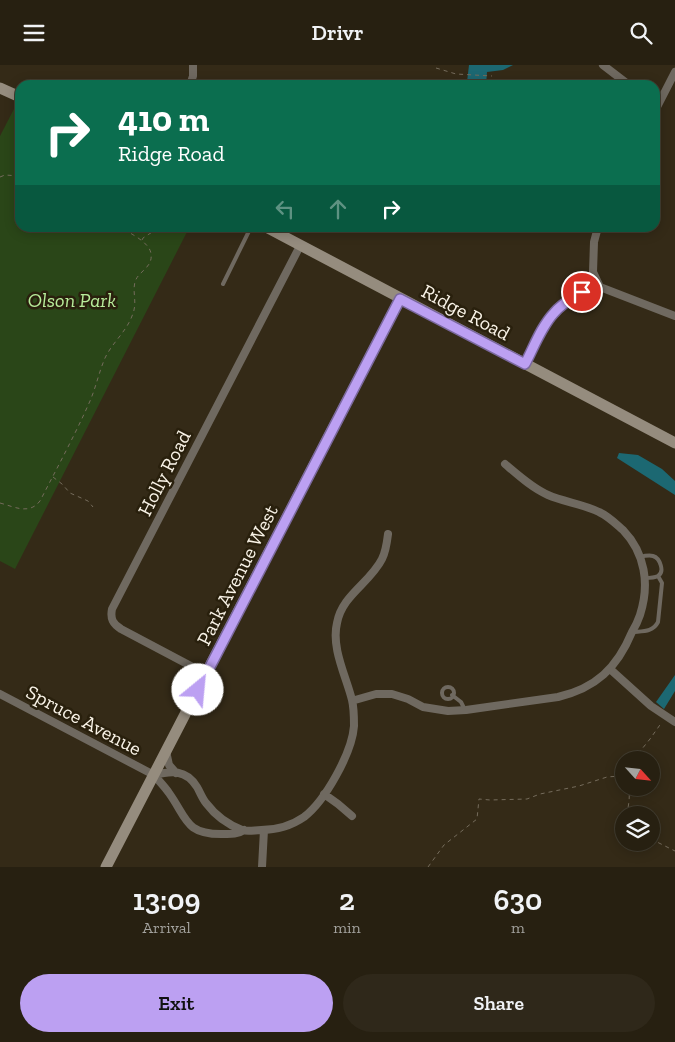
<!DOCTYPE html>
<html lang="en">
<head>
<meta charset="utf-8">
<style>
	:root { --surface:#272011; --page:#2f281a; --text:#f1f3f6; --muted:#a4a39f; --line:#433e31; --accent:#bca0f2 }
	body { margin:0; font-family:"Zilla Slab",serif; background:var(--page); color:var(--text); height:100vh; display:flex; flex-direction:column; font-size:19px; white-space:nowrap }
	* { box-sizing:border-box; margin:0 }
	p { font-size:16px; color:var(--muted) }
	.icon { flex:none; width:28px; height:28px; fill:none; stroke:currentColor; stroke-width:2; stroke-linecap:round; stroke-linejoin:round }
	.map { position:relative; height:802px; overflow:hidden }
	.panel { display:flex; flex-direction:column; background:var(--surface); flex:1 }
	.panel>* { flex:none }
	.banner { position:absolute; left:15px; top:15px; width:645px; height:152px; border-radius:15px; box-shadow:0 2px 12px #0003,0 0 0 1px var(--line); background:#0b6e4f; color:#fff; overflow:hidden }
	.needle { width:32px; rotate:117deg }
	.tools { position:absolute; left:615px; top:686px; display:grid; gap:10px }
	.tools a { display:grid; place-items:center; width:45px; height:45px; border-radius:50%; background:var(--surface); box-shadow:0 2px 12px #0003,0 0 0 1px var(--line); font-size:25px }
	.pin { position:absolute; display:grid; place-items:center; width:42px; height:42px; color:#fff; margin:-21px; border:2px solid #fff; border-radius:50%; box-shadow:0 1px 5px #0007 }
	.me { position:absolute; width:55px; margin:-28px; rotate:28deg; stroke-linejoin:round; filter:drop-shadow(0 0 4px #0008) }
	.turn { display:flex; align-items:center; gap:18px; height:105px; padding:0 20px; font-size:22px }
	.turn .icon { width:65px; height:65px; stroke-width:2.5 }
	.turn b { display:block; font-size:35px; line-height:42px }
	.lanes { display:flex; align-items:center; height:48px; padding:0 20px; background:#0003; justify-content:center; gap:25px; direction:ltr }
	.lanes .off { opacity:.35 }
	.eta { display:flex; justify-content:space-evenly; align-items:center; height:85px; text-align:center }
	.eta b { font-size:30px; font-weight:600; line-height:35px }
	.action { display:flex; gap:10px; margin-top:auto; padding:10px 20px }
	.action a { flex:1; height:58px; border-radius:30px; background:var(--accent); color:#111; font-size:20px; font-weight:600; line-height:58px; text-align:center }
	.action a+a { background:var(--page); color:var(--text) }
	header { display:flex; justify-content:space-between; align-items:center; height:65px; padding:0 20px; background:var(--surface); font-size:22px; font-weight:600 }
	.map>svg:first-child { display:block }
</style>
</head>
<body>
<header><svg class="icon" aria-label="menu" viewBox="0 0 24 24"><path d="M4 6h16M4 12h16M4 18h16"/></svg>Drivr<svg class="icon" aria-label="search" viewBox="0 0 24 24"><circle cx="10" cy="10" r="6"/><path d="M15 15l6 6"/></svg></header>
<div class="map">
<svg width="675" height="802" viewBox="0 0 675 802">
	<rect width="100%" height="100%" fill="#342a17"/>
	<path fill="#2a4618" d="M16,40L20,42V162L189,163L15,504L0,496V71Z"/>
	<path fill="#1c6872" d="M469,0H513L503,5L487,7L486,20H456L467,17Z
		M619,388L638,390L662,404L675,416V430L617,393Z
		M675,610V626L664,644L656,637Z"/>
	<g fill="none" stroke-linecap="round" stroke-linejoin="round">
		<path stroke="#756c5c" stroke-width="1" stroke-dasharray="4 4" stroke-linecap="butt" d="M436,3L456,9L492,11
			M0,112L5,110L20,111
			M142,175L143,173L160,162
			M53,412L62,419L70,428L88,436L93,442
			M0,438C15,442 29,450 40,436C57,403 75,370 90,336C96,322 99,307 105,293C112,278 126,267 132,251C138,238 132,228 135,217C138,206 153,203 151,189C150,177 129,168 120,162
			M633,695L650,674L662,657
			M627,750C628,741 631,731 628,722
			M651,774L675,786
			M428,802L444,780L477,754L479,734L490,735L527,734L540,729L579,721L607,712L620,711L624,707"/>
		<path stroke="#6f6960" stroke-width="4" d="M223,219L251,162
			M640,492C644,491 649,490 653,491C660,493 665,507 658,511C654,513 649,513 645,513
			M633,567C643,566 653,567 658,557L662,518L658,511
			M442 628a6 6 0 1 1 12 0a6 6 0 1 1-12 0Z
			M452,630L461,637L465,645"/>
		<path stroke="#6f6960" stroke-width="8" d="M603,0L629,20
			M190,20L193,11V0
			M655,46L675,7
			M598,162L594,177L593,207L600,222L675,251
			M525,299C534,282 541,261 555,247C567,235 583,226 597,217
			M610,604L651,641L675,657
			M206,609L121,564C113,559 110,554 112,544L300,181
			M0,629L154,710C159,716 165,722 169,728C187,753 185,769 221,769C230,769 236,770 244,765
			M352,635H355L376,629H392L408,634L423,642L448,646L466,645L558,632C596,623 617,603 632,567C635,562 638,556 640,550C650,519 645,488 623,465C615,458 608,451 599,447C583,439 564,437 548,430C532,423 518,410 505,399
			M166,686L169,700L176,708
			M154,710C171,706 186,704 197,722C200,727 202,733 206,738C215,750 229,760 242,765C248,767 255,765 261,765C276,765 291,761 304,752C325,736 352,688 354,661C354,653 354,643 352,635C346,611 331,583 337,558C342,530 370,518 382,494C386,486 387,477 388,469
			M324,729L338,739L352,751
			M262,802L264,765"/>
		<path stroke="#958c7e" stroke-width="11" d="M0,23L20,32
			M266,162L675,378
			M106,802L400,234"/>
	</g>
	<g fill="none" stroke-linecap="round" stroke-linejoin="round">
		<g stroke="#7a689d" stroke-width="12">
			<path id="route" d="M198,625L400,234L525,299C534,282 541,262 554,248C561,239 572,233 582,227"/>
		</g>
		<use href="#route" stroke="#bca0f2" stroke-width="9"/>
	</g>
	<g text-anchor="middle" dominant-baseline="central" stroke-width="5" stroke-linejoin="round" paint-order="stroke">
		<g font-size="20" font-style="italic" fill="#b8ed9b" stroke="#29200d">
			<text x="72" y="235">Olson Park</text>
		</g>
		<g font-size="20" fill="#f9f3e7" stroke="#29200d">
			<text transform="translate(466 247) rotate(28)">Ridge Road</text>
			<text transform="translate(164 408) rotate(-63)">Holly Road</text>
			<text transform="translate(237 510) rotate(-63)">Park Avenue West</text>
			<text transform="translate(84 655) rotate(28)">Spruce Avenue</text>
		</g>
	</g>
</svg>
<div class="tools">
<a><svg class="needle" viewBox="-14 -14 28 28"><path d="M0-13l5 13h-10z" fill="#e53935"/><path d="M0 13l5-13h-10z" fill="#a4a39f"/></svg></a>
<a><svg class="icon" aria-label="layers" viewBox="0 0 24 24"><path d="M12 4l9 5-9 5-9-5zM3 14l9 5 9-5"/></svg></a>
</div>
<div class="pin" style="left:582px;top:227px;background:#d93025"><svg class="icon" aria-label="arrive" viewBox="0 0 24 24"><path d="M6 21V4h12l-3 4 3 4H6"/></svg></div>
<svg class="me" style="left:198px;top:625px" viewBox="-20 -20 40 40"><circle r="19" fill="#fff"/><path d="M0-13L10 11 0 6-10 11z" fill="#bca0f2"/></svg>
<div class="banner">
<div class="turn"><svg class="icon" aria-label="right" viewBox="0 0 24 24"><path d="M7 20v-9h11M14 6l5 5-5 5"/></svg><div><b>410 m</b>Ridge Road</div></div>
<div class="lanes"><svg class="icon off" aria-label="left" viewBox="0 0 24 24"><path d="M17 20v-9H6M10 6l-5 5 5 5"/></svg><svg class="icon off" aria-label="ahead" viewBox="0 0 24 24"><path d="M12 20V5M6 11l6-6 6 6"/></svg><svg class="icon" aria-label="right" viewBox="0 0 24 24"><path d="M7 20v-9h11M14 6l5 5-5 5"/></svg></div>
</div>
</div>
<section class="panel">
<div class="eta">
<div><b>13:09</b><p>Arrival</p></div>
<div><b>2</b><p>min</p></div>
<div><b>630</b><p>m</p></div>
</div>
<div class="action"><a>Exit</a><a>Share</a></div>
</section>
</body>
</html>
